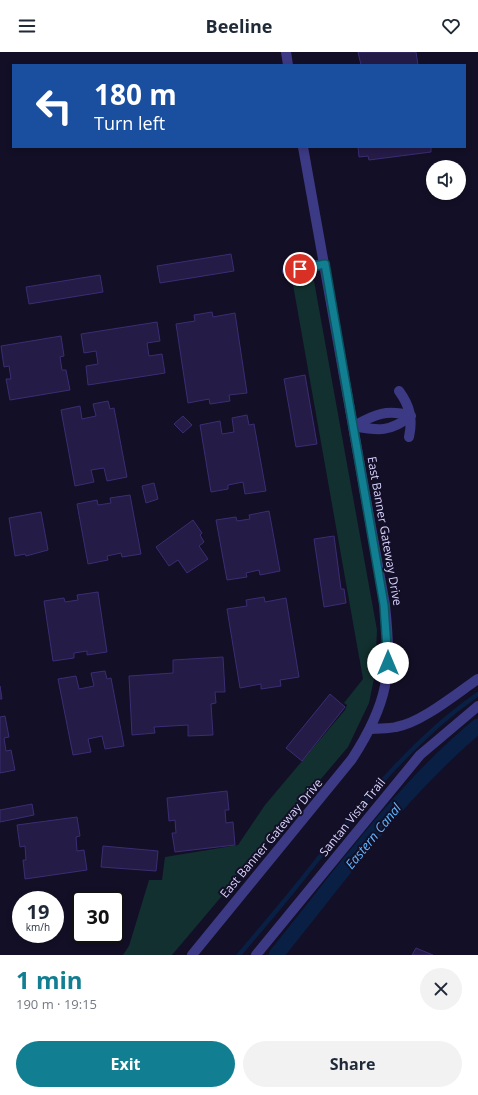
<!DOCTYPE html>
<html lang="en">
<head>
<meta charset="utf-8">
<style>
	:root { --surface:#fff; --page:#f2f2f3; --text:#1f2937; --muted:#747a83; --accent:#117e91 }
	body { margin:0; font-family:"Open Sans",sans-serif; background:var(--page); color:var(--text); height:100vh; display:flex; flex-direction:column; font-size:15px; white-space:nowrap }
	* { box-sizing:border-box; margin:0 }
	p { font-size:13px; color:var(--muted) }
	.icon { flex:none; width:22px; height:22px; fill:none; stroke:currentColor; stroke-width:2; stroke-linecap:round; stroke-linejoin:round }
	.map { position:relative; height:903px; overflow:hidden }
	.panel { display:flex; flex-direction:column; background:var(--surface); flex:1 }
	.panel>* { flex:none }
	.hud { position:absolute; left:12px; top:12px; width:454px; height:84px; border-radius:0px; box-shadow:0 2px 6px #0003; background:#1a4fa0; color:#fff; overflow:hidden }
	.fabs { position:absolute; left:426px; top:108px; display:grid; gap:8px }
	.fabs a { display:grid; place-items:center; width:40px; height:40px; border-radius:50%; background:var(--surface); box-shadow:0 2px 6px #0003; font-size:20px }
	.speed { position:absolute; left:12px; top:839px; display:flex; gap:8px; font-size:20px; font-weight:700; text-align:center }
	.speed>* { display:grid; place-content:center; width:52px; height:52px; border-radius:50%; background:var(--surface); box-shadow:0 2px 6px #0003; line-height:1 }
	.speed small { font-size:10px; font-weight:400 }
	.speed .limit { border:2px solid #111; border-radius:6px; background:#fff; color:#111 }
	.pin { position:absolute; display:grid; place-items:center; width:34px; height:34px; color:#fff; margin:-17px; border:2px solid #fff; border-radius:50%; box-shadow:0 1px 4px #0007 }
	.me { position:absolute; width:44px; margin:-22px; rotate:0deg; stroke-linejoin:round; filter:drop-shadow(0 0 3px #0008) }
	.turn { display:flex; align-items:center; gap:14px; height:84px; padding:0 16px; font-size:18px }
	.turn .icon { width:52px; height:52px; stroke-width:2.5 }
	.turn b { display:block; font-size:28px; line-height:34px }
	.round { display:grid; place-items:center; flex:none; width:42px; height:42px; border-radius:21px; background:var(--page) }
	.overview { display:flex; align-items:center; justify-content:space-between; height:68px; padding:0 16px }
	h1 { font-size:24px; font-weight:700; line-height:30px; color:var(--accent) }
	.primary-button { display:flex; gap:8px; margin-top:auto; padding:8px 16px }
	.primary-button a { flex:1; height:46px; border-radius:24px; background:var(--accent); color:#fff; font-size:16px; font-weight:700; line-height:46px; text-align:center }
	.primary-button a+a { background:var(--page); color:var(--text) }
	header { display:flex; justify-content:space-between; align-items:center; height:52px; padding:0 16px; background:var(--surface); font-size:18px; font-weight:700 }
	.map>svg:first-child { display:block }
</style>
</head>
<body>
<header><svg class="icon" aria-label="menu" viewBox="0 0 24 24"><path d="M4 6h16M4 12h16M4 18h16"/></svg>Beeline<svg class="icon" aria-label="heart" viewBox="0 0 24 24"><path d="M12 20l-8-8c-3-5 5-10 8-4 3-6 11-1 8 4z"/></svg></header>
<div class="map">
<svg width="478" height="903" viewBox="0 0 478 903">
	<rect width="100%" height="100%" fill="#130f26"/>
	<path fill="#12302f" d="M307,225L314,229L377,578L375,622L369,651L348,695L172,903H123L129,894L149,828H162L165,805L238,793L265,753L345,658L347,653L344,651L363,627L292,227Z"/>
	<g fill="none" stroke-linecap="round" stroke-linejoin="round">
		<path stroke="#0a1f44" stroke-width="4.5" d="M239,903C259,879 280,855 299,831C353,763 406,692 478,642"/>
		<path stroke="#0a1f44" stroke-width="15" d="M276,903C340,824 400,739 478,674"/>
	</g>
	<path fill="#241b47" stroke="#3b2d73" d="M358,0H416L418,13H361Z
		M358,95H431V100L369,108L368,104L359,105Z
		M231,202L234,219L160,231L157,214Z
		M100,223L103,240L29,252L26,235Z
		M212,260L213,265L235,261L247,341L229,343L230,349L210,352L209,347L188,351L176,272L195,269L194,263Z
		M157,270L160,289L147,291L149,304L162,302L165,321L88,333L86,314L98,312L96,299L84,301L81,282Z
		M61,284L64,304L60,305L62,318H66L70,338L10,348L6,327H11L9,314L4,315L1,294Z
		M305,323L317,392L296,395L284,327Z
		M108,349L110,357L114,356L127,425L107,429L104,416L91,418L94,430L75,434L61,358L80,354L82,367L96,364L93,352Z
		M247,363L249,373L254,372L266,439L245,442L243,430L228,433V437L211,440L200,373L220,369L222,382L234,380L232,366Z
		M183,364L192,373L183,381L174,372Z
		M154,431L158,447L146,451L142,434Z
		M130,443L141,502L122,505L121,501L107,504L108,508L88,512L77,452L97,448L98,453L111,451L110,446Z
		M269,459L280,519L260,523L259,518L246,521L247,525L227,528L216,468L236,465L237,469L250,467L249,463Z
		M41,460L48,498L26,504L25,502L15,504L9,466Z
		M193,468L202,481L200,483L204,490L199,494L208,507L187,521L178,508L169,514L156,495Z
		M334,484L341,537H344L346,551L324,555L314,487Z
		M98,540L107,600L87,603V599L74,601V606L53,609L44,549L64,546L65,550L78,548L77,543Z
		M264,545L265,550L286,546L299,625L280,628L281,634L261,637V632L240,636L227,557L247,554L246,548Z
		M223,605L225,640H215L216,651L211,652L213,683L188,684V673L154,675L155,681L132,683L129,624L173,621V608Z
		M105,619L107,627L111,626L124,694L105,697L102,684L88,687L91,700L73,703L58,627L76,624L79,637L94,634L91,621Z
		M0,634L2,647H0Z
		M330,642L345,655L302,709L286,696Z
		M5,664L9,685L4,686L6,699L11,698L15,718L0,721V665Z
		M227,739L229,758H225L226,771L233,770L235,793L175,800L172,781H176L175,768L169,769L167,746Z
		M32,752L34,763L0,770V758Z
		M77,765L80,784L76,785L77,799L84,798L87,818L25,827L23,808H26L25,794L20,795L17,773Z
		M103,794L158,799L156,819L101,815Z
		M416,896L433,903H412Z"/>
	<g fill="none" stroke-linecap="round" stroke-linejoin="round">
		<path stroke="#3d3a85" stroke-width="10" d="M286,0L288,13
			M287,219L325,212
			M399,339C410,354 413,367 409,385
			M354,374C379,379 390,380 411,364
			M354,374C375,362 387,357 411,364
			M371,677C379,676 388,677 396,675C421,671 456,642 478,627
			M192,903L352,707C389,650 392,620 385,553L303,95
			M256,903L420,703L478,654"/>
	</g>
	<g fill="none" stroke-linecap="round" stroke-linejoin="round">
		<g stroke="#0b525e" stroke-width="10">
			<path id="route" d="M300,217L325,212L384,553L388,611"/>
		</g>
		<use href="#route" stroke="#117e91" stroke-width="7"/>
	</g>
	<g text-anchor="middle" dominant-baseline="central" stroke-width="4" stroke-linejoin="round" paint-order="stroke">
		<g font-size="12" fill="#d9d4ff" stroke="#130f26">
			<text transform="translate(385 479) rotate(80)">East Banner Gateway Drive</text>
			<text transform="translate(352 765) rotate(-51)">Santan Vista Trail</text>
			<text transform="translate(271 786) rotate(-50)">East Banner Gateway Drive</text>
		</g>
		<g font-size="13" font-style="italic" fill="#62b6ff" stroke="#130f26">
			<text transform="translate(373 784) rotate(-51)">Eastern Canal</text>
		</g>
	</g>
</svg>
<div class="fabs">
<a><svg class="icon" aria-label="sound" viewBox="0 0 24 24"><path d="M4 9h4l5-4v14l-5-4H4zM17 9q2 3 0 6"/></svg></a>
</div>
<div class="speed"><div>19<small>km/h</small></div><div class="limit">30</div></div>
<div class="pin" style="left:300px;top:217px;background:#d93025"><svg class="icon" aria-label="arrive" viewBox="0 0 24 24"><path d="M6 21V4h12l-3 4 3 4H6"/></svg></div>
<svg class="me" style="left:388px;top:611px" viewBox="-20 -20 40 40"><circle r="19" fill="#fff"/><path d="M0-13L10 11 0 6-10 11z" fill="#117e91"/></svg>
<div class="hud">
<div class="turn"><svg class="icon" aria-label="left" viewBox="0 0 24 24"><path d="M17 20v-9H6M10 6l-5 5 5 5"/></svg><div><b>180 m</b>Turn left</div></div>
</div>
</div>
<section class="panel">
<div class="overview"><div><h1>1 min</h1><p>190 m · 19:15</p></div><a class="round"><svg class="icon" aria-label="close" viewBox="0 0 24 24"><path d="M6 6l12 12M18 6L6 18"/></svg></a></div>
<div class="primary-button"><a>Exit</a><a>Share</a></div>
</section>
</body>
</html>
